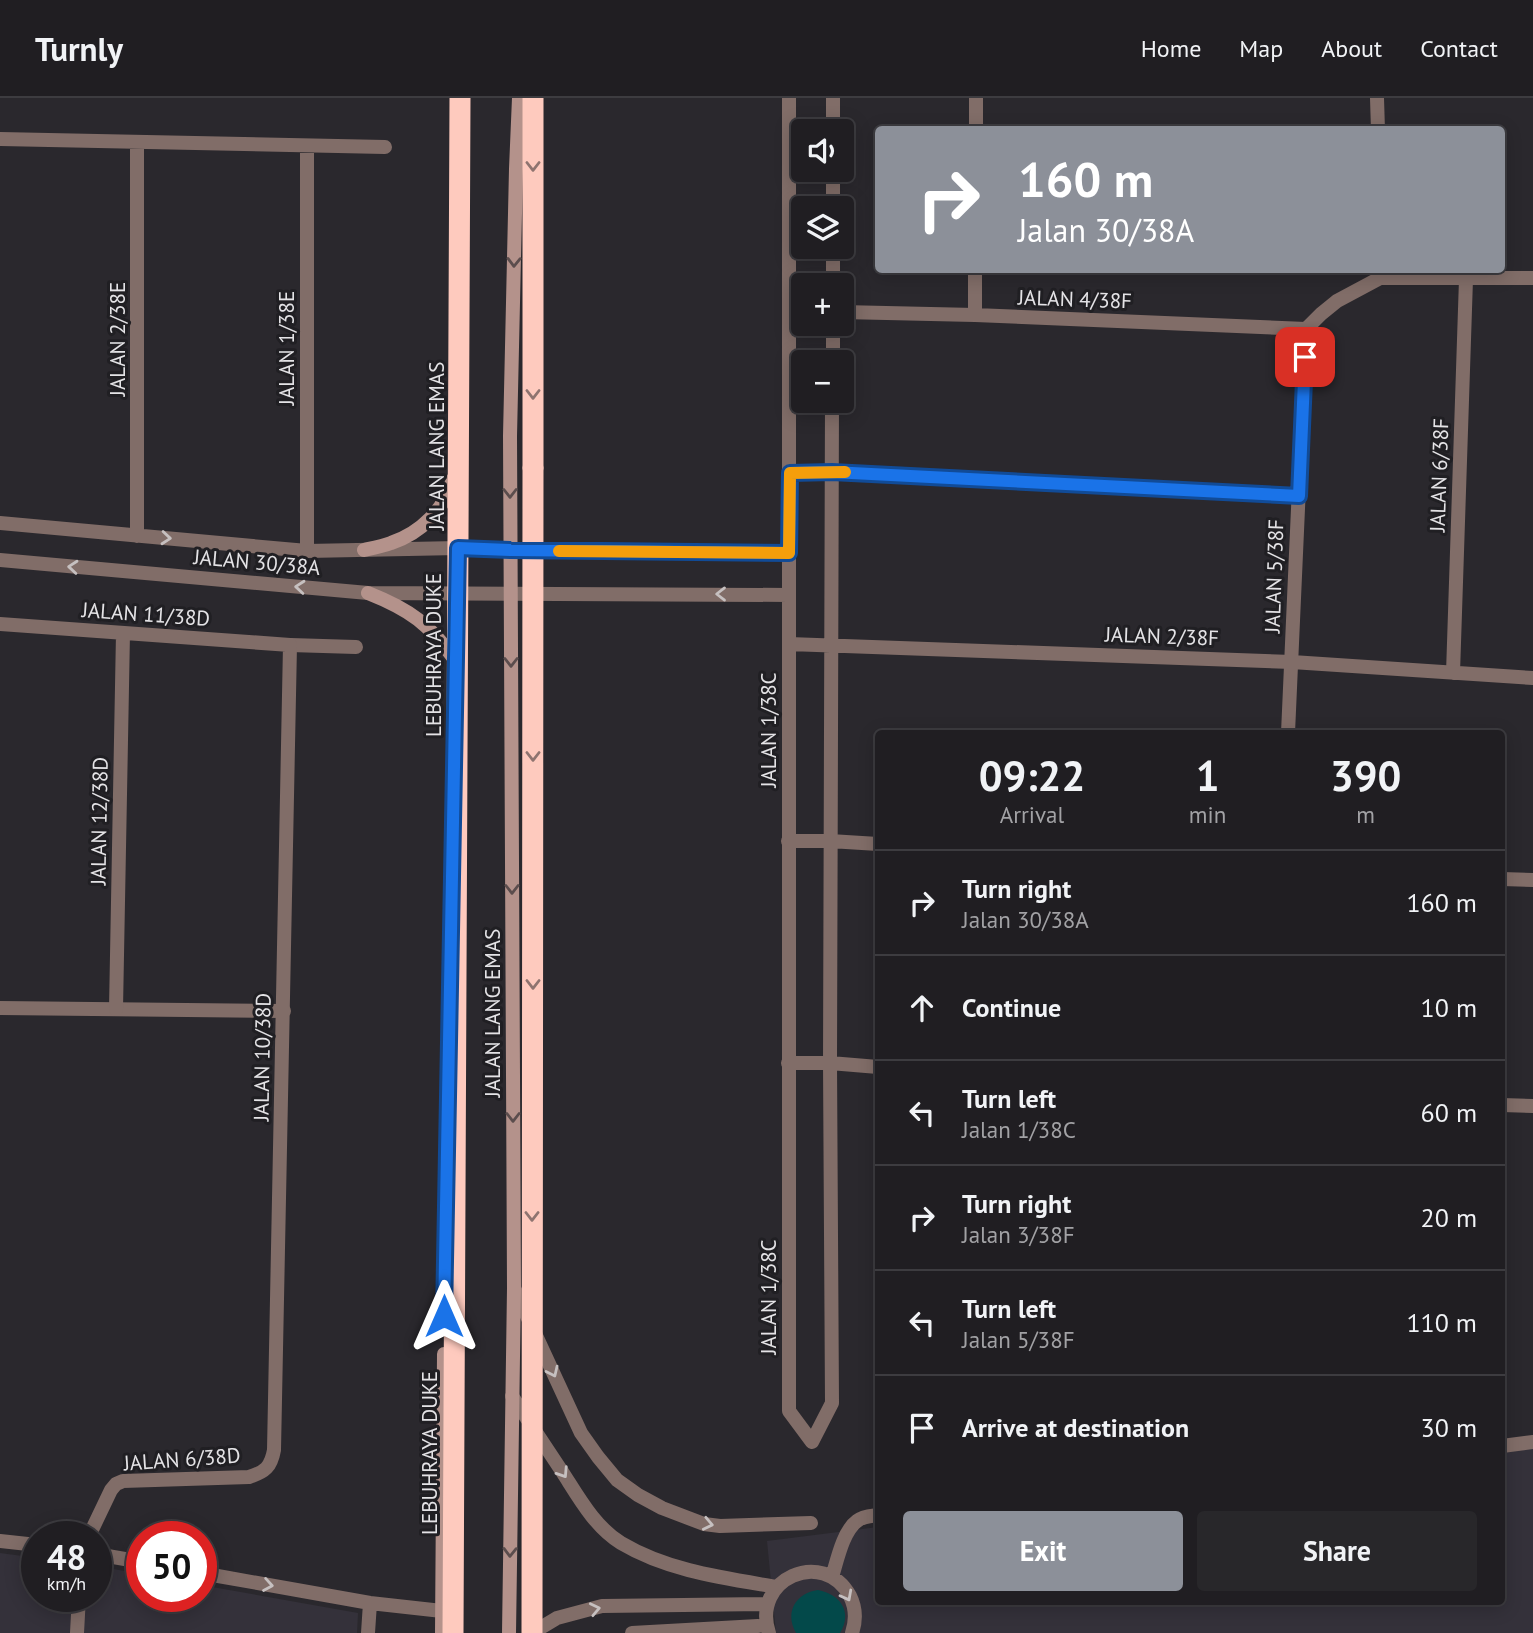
<!DOCTYPE html>
<html lang="en">
<head>
<meta charset="utf-8">
<style>
	:root { --surface:#201e22; --page:#28272a; --text:#f1f3f6; --muted:#a2a2a5; --line:#3d3c40; --accent:#8c9099 }
	body { margin:0; font-family:"PT Sans",sans-serif; background:var(--page); color:var(--text); height:100vh; display:flex; flex-direction:column; font-size:26px; white-space:nowrap }
	* { box-sizing:border-box; margin:0 }
	p { font-size:23px; color:var(--muted) }
	.icon { flex:none; width:38px; height:38px; fill:none; stroke:currentColor; stroke-width:2; stroke-linecap:round; stroke-linejoin:round }
	.map { position:relative; flex:1; overflow:hidden }
	.panel { position:absolute; left:875px; top:632px; width:630px; height:875px; display:flex; flex-direction:column; background:var(--surface); border-radius:7px; box-shadow:0 4px 18px #0003,0 0 0 2px var(--line) }
	.panel>* { flex:none }
	.guide { position:absolute; left:875px; top:28px; width:630px; height:147px; border-radius:7px; box-shadow:0 4px 18px #0003,0 0 0 2px var(--line); background:#8c9099; color:#fff; overflow:hidden }
	.controls { position:absolute; left:791px; top:21px; display:grid; gap:14px }
	.controls a { display:grid; place-items:center; width:63px; height:63px; border-radius:7px; background:var(--surface); box-shadow:0 4px 18px #0003,0 0 0 2px var(--line); font-size:35px }
	.speed { position:absolute; left:21px; top:1423px; display:flex; gap:14px; font-size:35px; font-weight:700; text-align:center }
	.speed>* { display:grid; place-content:center; width:91px; height:91px; border-radius:50%; background:var(--surface); box-shadow:0 4px 18px #0003,0 0 0 2px var(--line); line-height:1 }
	.speed small { font-size:18px; font-weight:400 }
	.speed .limit { border:10px solid #d22; background:#fff; color:#111 }
	.pin { position:absolute; display:grid; place-items:center; width:60px; height:60px; color:#fff; margin:-30px; border-radius:14px; box-shadow:0 4px 10px #0006 }
	.me { position:absolute; width:77px; margin:-38px; rotate:0deg; stroke-linejoin:round; filter:drop-shadow(0 0 5px #0008) }
	.turn { display:flex; align-items:center; gap:24px; height:147px; padding:0 28px; font-size:32px }
	.turn .icon { width:91px; height:91px; stroke-width:2.5 }
	.turn b { display:block; font-size:49px; line-height:60px }
	.eta { display:flex; justify-content:space-evenly; align-items:center; height:119px; text-align:center }
	.eta b { font-size:42px; font-weight:800; line-height:49px }
	.button { display:flex; gap:14px; margin-top:auto; padding:14px 28px }
	.button a { flex:1; height:80px; border-radius:7px; background:var(--accent); color:#fff; font-size:28px; font-weight:800; line-height:80px; text-align:center }
	.button a+a { background:var(--page); color:var(--text) }
	ul { padding:0; list-style:none }
	li { display:flex; align-items:center; gap:21px; height:105px; padding:0 28px; border-top:2px solid var(--line) }
	li div { flex:1 }
	li b { display:block; font-size:26px }
	li em { font-style:normal }
	header { display:flex; align-items:center; gap:42px; box-sizing:border-box; height:98px; padding:0 35px; background:var(--surface); border-bottom:2px solid var(--line) }
	header strong { font-size:33px }
	nav { display:flex; gap:38px; margin-inline-start:auto; font-size:24px }
	.map>svg:first-child { display:block }
</style>
</head>
<body>
<header>
<strong>Turnly</strong>
<nav><a>Home</a><a>Map</a><a>About</a><a>Contact</a></nav>
</header>
<div class="map">
<svg width="1533" height="1535" viewBox="0 0 1533 1535">
	<rect width="100%" height="100%" fill="#2a282d"/>
	<path fill="#34313a" d="M1533,1350V1535H776L767,1443L878,1429V1503H1502V1354Z
		M0,1455L37,1460V1498H96V1468L142,1476V1498H201V1487L358,1515L357,1535H0Z"/>
	<path fill="#03494a" d="M818,1492C840,1496 853,1514 840,1535H796C784,1514 796,1495 818,1492Z"/>
	<g fill="none" stroke-linecap="round" stroke-linejoin="round">
		<path stroke="#816d68" stroke-width="14" d="M290,547L356,549
			M0,910L284,913
			M514,1190L581,1335L598,1359L617,1382L638,1397L662,1410L704,1426L720,1428L811,1425
			M512,1298C529,1324 546,1349 563,1375C579,1400 595,1429 621,1445C668,1473 724,1480 777,1489
			M1502,1348L1533,1344
			M832,1479C837,1463 843,1433 857,1423C863,1418 871,1418 878,1417
			M532,1535L557,1520L602,1508L767,1506
			M632,1535L758,1528
			M769,1535C751,1481 823,1449 850,1498C856,1510 856,1523 852,1535"/>
		<path stroke="#816d68" stroke-width="14" d="M789,0V1313L812,1344L832,1305L830,965L832,303
			M833,0V33
			M1377,0L1378,32
			M976,32V0
			M0,41L385,49
			M833,72V110
			M833,149V187
			M842,214L975,217L1306,231
			M975,217V172
			M833,264V226
			M790,375L832,374L1299,399
			M0,425L307,453L458,450L511,452L789,455
			M137,438V44
			M307,453V48
			M0,462L368,495L789,497
			M0,526L290,547L274,1352C271,1369 265,1374 249,1379L123,1383L116,1386L111,1392L89,1438
			M789,546L1292,564L1533,580
			M1453,575L1466,181
			M1288,635L1306,231L1321,216L1337,203L1380,180H1533
			M788,743H830L878,746
			M1502,781L1533,782
			M116,911L123,535
			M788,965H830L878,969
			M1502,1007L1533,1008
			M0,1443L37,1447
			M96,1456L142,1464
			M201,1475L370,1505L442,1513
			M77,1535L79,1498
			M368,1535L370,1505"/>
		<path stroke="#b4928b" stroke-width="14" d="M364,452C373,450 383,448 391,445C421,435 445,411 453,381
			M368,495C411,512 429,526 456,563
			M442,1535L444,1256
			M509,1535L514,1190L510,338L516,71L519,0"/>
		<path stroke="#fecabe" stroke-width="21" d="M533,370V0"/>
		<path stroke="#fecabe" stroke-width="21" d="M453,1535L460,0
			M532,1535L533,370"/>
	</g>
	<defs><path id="oneway-chevron" d="M-2-3.5L2.5 0L-2 3.5" fill="none" stroke-width="1.6" stroke-linecap="round" stroke-linejoin="round" transform="scale(1.75)"/></defs>
	<g stroke="#8f7470">
		<use href="#oneway-chevron" transform="translate(533 68) rotate(90)"/>
		<use href="#oneway-chevron" transform="translate(533 296) rotate(90)"/>
		<use href="#oneway-chevron" transform="translate(533 658) rotate(90)"/>
		<use href="#oneway-chevron" transform="translate(533 886) rotate(90)"/>
		<use href="#oneway-chevron" transform="translate(532 1118) rotate(90)"/>
	</g>
	<g stroke="#5b4d4d">
		<use href="#oneway-chevron" transform="translate(514 164) rotate(91)"/>
		<use href="#oneway-chevron" transform="translate(510 395) rotate(90)"/>
		<use href="#oneway-chevron" transform="translate(511 564) rotate(90)"/>
		<use href="#oneway-chevron" transform="translate(512 791) rotate(90)"/>
		<use href="#oneway-chevron" transform="translate(513 1019) rotate(90)"/>
		<use href="#oneway-chevron" transform="translate(510 1454) rotate(91)"/>
	</g>
	<g stroke="#c6c0c0">
		<use href="#oneway-chevron" transform="translate(166 440) rotate(5)"/>
		<use href="#oneway-chevron" transform="translate(73 469) rotate(-175)"/>
		<use href="#oneway-chevron" transform="translate(300 489) rotate(-175)"/>
		<use href="#oneway-chevron" transform="translate(721 496) rotate(-180)"/>
		<use href="#oneway-chevron" transform="translate(553 1274) rotate(65)"/>
		<use href="#oneway-chevron" transform="translate(563 1375) rotate(57)"/>
		<use href="#oneway-chevron" transform="translate(708 1426) rotate(12)"/>
		<use href="#oneway-chevron" transform="translate(268 1487) rotate(10)"/>
		<use href="#oneway-chevron" transform="translate(847 1498) rotate(62)"/>
		<use href="#oneway-chevron" transform="translate(595 1511) rotate(-12)"/>
	</g>
	<g fill="none" stroke-linecap="round" stroke-linejoin="round">
		<g stroke="#114b97" stroke-width="18">
			<path id="route" d="M444,1218L458,450L511,452L789,455L790,375L832,374L1299,398L1305,259"/>
		</g>
		<use href="#route" stroke="#1a73e8" stroke-width="12"/>
		<path stroke="#f59e0b" stroke-width="12" d="M559,453L789,455L790,375L845,374"/>
	</g>
	<g text-anchor="middle" dominant-baseline="central" stroke-width="6" stroke-linejoin="round" paint-order="stroke">
		<g font-size="21" fill="#e4e3e6" stroke="#201f23">
			<text transform="translate(1075 201) rotate(2)">JALAN 4/38F</text>
			<text transform="translate(117 241) rotate(-90)">JALAN 2/38E</text>
			<text transform="translate(286 250) rotate(-90)">JALAN 1/38E</text>
			<text transform="translate(436 348) rotate(-90)">JALAN LANG EMAS</text>
			<text transform="translate(1439 377) rotate(-88)">JALAN 6/38F</text>
			<text transform="translate(257 464) rotate(5)">JALAN 30/38A</text>
			<text transform="translate(1274 478) rotate(-88)">JALAN 5/38F</text>
			<text transform="translate(146 516) rotate(4)">JALAN 11/38D</text>
			<text transform="translate(1162 538) rotate(2)">JALAN 2/38F</text>
			<text transform="translate(433 557) rotate(-90)">LEBUHRAYA DUKE</text>
			<text transform="translate(768 632) rotate(-90)">JALAN 1/38C</text>
			<text transform="translate(99 723) rotate(-89)">JALAN 12/38D</text>
			<text transform="translate(492 915) rotate(-90)">JALAN LANG EMAS</text>
			<text transform="translate(262 959) rotate(-89)">JALAN 10/38D</text>
			<text transform="translate(768 1199) rotate(-90)">JALAN 1/38C</text>
			<text transform="translate(429 1355) rotate(-90)">LEBUHRAYA DUKE</text>
			<text transform="translate(182 1361) rotate(-4)">JALAN 6/38D</text>
		</g>
	</g>
</svg>
<div class="controls">
<a><svg class="icon" aria-label="sound" viewBox="0 0 24 24"><path d="M4 9h4l5-4v14l-5-4H4zM17 9q2 3 0 6"/></svg></a>
<a><svg class="icon" aria-label="layers" viewBox="0 0 24 24"><path d="M12 4l9 5-9 5-9-5zM3 14l9 5 9-5"/></svg></a>
<a>+</a>
<a>−</a>
</div>
<div class="speed"><div>48<small>km/h</small></div><div class="limit">50</div></div>
<div class="pin" style="left:1305px;top:259px;background:#d93025"><svg class="icon" aria-label="arrive" viewBox="0 0 24 24"><path d="M6 21V4h12l-3 4 3 4H6"/></svg></div>
<svg class="me" style="left:444px;top:1218px" viewBox="-20 -20 40 40"><path d="M0-17L14 15 0 8-14 15z" fill="#1a73e8" stroke="#fff" stroke-width="4"/></svg>
<div class="guide">
<div class="turn"><svg class="icon" aria-label="right" viewBox="0 0 24 24"><path d="M7 20v-9h11M14 6l5 5-5 5"/></svg><div><b>160 m</b>Jalan 30/38A</div></div>
</div>
<section class="panel">
<div class="eta">
<div><b>09:22</b><p>Arrival</p></div>
<div><b>1</b><p>min</p></div>
<div><b>390</b><p>m</p></div>
</div>
<ul>
<li><svg class="icon" aria-label="right" viewBox="0 0 24 24"><path d="M7 20v-9h11M14 6l5 5-5 5"/></svg><div><b>Turn right</b><p>Jalan 30/38A</p></div><em>160 m</em></li>
<li><svg class="icon" aria-label="ahead" viewBox="0 0 24 24"><path d="M12 20V5M6 11l6-6 6 6"/></svg><div><b>Continue</b></div><em>10 m</em></li>
<li><svg class="icon" aria-label="left" viewBox="0 0 24 24"><path d="M17 20v-9H6M10 6l-5 5 5 5"/></svg><div><b>Turn left</b><p>Jalan 1/38C</p></div><em>60 m</em></li>
<li><svg class="icon" aria-label="right" viewBox="0 0 24 24"><path d="M7 20v-9h11M14 6l5 5-5 5"/></svg><div><b>Turn right</b><p>Jalan 3/38F</p></div><em>20 m</em></li>
<li><svg class="icon" aria-label="left" viewBox="0 0 24 24"><path d="M17 20v-9H6M10 6l-5 5 5 5"/></svg><div><b>Turn left</b><p>Jalan 5/38F</p></div><em>110 m</em></li>
<li><svg class="icon" aria-label="arrive" viewBox="0 0 24 24"><path d="M6 21V4h12l-3 4 3 4H6"/></svg><div><b>Arrive at destination</b></div><em>30 m</em></li>
</ul>
<div class="button"><a>Exit</a><a>Share</a></div>
</section>
</div>
</body>
</html>
